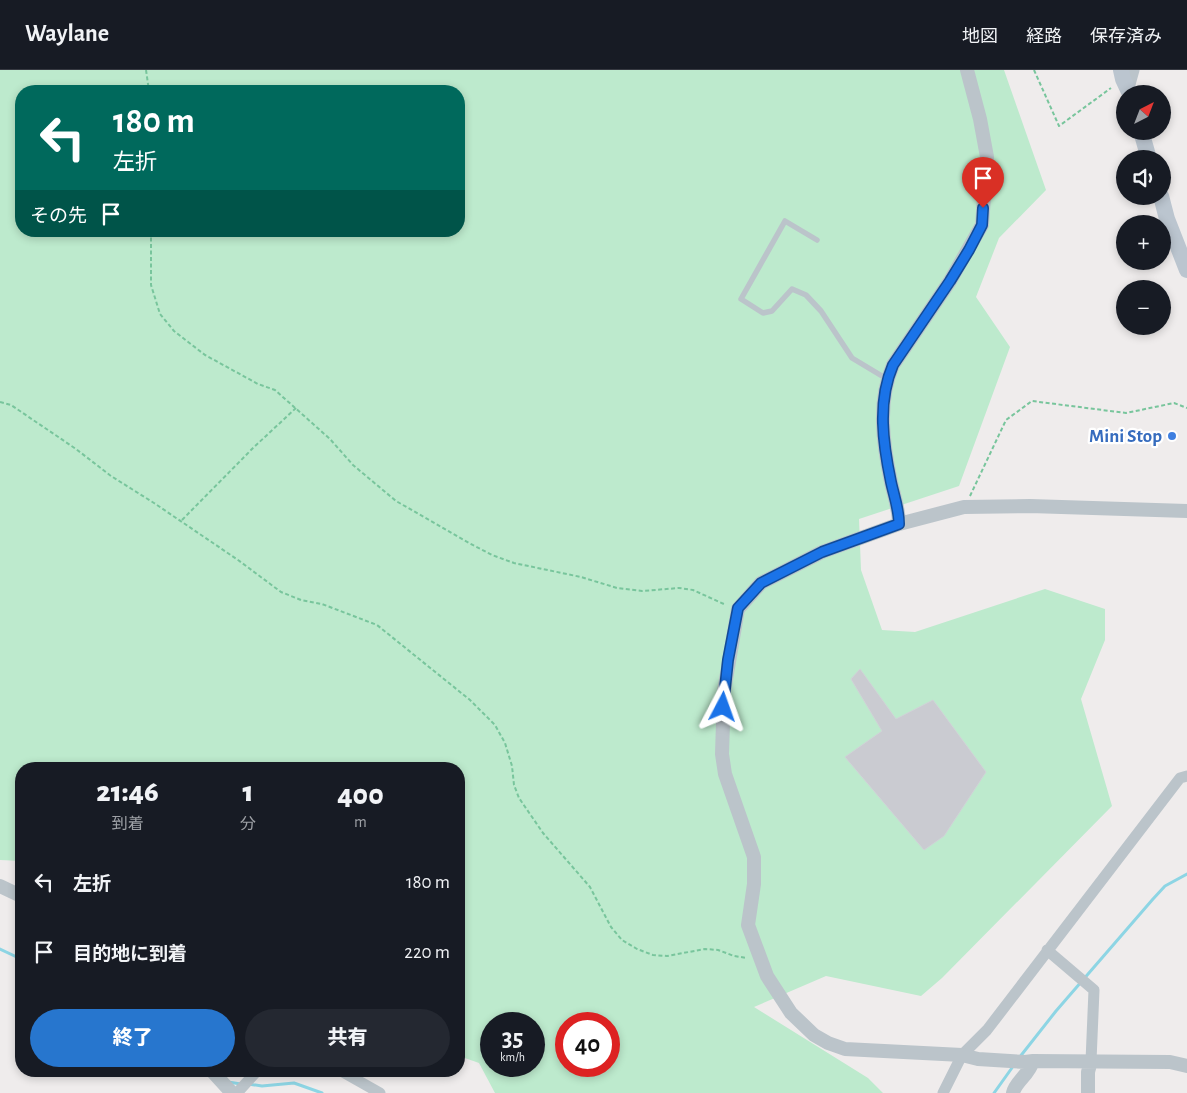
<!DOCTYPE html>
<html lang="ja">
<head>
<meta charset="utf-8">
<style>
	:root { --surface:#171b24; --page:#242831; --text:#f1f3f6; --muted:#9ea1a6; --line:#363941; --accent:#2776ce }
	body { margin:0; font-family:"Alegreya Sans","Noto Sans JP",sans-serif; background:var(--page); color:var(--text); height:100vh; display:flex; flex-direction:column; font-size:19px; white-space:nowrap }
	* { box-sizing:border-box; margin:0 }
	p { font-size:16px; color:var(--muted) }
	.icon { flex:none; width:28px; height:28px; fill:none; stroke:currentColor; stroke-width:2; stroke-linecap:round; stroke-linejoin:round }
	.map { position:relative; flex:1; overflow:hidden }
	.panel { position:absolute; left:15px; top:692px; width:450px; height:315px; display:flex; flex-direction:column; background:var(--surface); border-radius:20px; box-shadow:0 2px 8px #0003 }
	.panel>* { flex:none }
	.banner { position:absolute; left:15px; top:15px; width:450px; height:152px; border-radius:20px; box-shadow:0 2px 8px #0003; background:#00695c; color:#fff; overflow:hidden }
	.needle { width:32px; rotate:42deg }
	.fabs { position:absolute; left:1116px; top:15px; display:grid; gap:10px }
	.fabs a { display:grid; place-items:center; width:55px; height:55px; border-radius:50%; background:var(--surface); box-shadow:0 2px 8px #0003; font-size:25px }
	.speed { position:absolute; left:480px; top:942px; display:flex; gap:10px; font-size:25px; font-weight:700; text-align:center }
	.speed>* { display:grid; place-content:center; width:65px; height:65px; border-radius:50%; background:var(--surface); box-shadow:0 2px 8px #0003; line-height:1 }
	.speed small { font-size:12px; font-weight:400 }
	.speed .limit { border:8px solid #d22; background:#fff; color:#111 }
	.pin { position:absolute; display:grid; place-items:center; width:42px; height:42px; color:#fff; margin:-51px -21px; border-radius:50% 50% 50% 0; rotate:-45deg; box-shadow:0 0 5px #0007 }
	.pin .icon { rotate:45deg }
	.me { position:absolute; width:55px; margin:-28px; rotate:4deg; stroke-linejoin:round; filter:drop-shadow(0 0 4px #0008) }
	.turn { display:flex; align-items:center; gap:18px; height:105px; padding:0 15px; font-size:22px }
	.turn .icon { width:65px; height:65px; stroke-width:2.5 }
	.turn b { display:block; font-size:35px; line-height:42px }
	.then { display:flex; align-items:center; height:48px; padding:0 15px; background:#0003; gap:10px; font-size:19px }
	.eta { display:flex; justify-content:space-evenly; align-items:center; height:85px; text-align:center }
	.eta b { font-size:30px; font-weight:800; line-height:35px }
	.button { display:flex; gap:10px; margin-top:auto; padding:10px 15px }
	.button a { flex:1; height:58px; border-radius:30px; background:var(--accent); color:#fff; font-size:20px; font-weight:800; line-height:58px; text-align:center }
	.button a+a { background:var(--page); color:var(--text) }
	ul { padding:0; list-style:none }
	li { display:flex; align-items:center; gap:15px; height:70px; padding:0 15px }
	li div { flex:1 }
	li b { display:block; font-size:19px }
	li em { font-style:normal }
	header { display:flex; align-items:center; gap:30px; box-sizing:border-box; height:70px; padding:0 25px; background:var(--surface); border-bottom:1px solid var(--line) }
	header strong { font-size:24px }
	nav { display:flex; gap:28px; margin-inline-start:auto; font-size:18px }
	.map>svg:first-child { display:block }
</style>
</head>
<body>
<header>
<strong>Waylane</strong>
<nav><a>地図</a><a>経路</a><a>保存済み</a></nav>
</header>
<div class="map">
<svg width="1187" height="1023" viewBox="0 0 1187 1023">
	<rect width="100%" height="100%" fill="#efecec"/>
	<path fill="#bdeacd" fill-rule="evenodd" d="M0,0H1004L1046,120L999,168L976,227L1010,277L959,416L859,449L861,500L882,560L915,562L1045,519L1105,539V570L1081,629L1112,736L942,908L921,926L826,906L754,937L868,1008L883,1023H495L479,993L459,986V699H21V791L0,790ZM21,21H459V161H21ZM491,954H534V996H491ZM566,954H609V996H566Z"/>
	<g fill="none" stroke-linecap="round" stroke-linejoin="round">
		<path stroke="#8dd5e4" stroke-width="3" d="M0,879L21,889
			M1019,988L1056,941L1153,829L1165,816L1187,804
			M228,1012L241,1014
			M248,1014L262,1016L294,1013L322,1023
			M994,1023L1014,995"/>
	</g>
	<path fill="#cacbd1" stroke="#d0d3d7" d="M860,599L896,649L933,630L986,702L944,766L924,780L845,687L882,661L851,609Z"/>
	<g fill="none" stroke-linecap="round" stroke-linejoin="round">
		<path stroke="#78c59c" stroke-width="2" stroke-dasharray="4 2.5" stroke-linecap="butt" d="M146,0L149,21
			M1034,0L1059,56L1111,18
			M151,161V215L160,244L174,261L205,285L258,314L275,320L330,369L353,395L396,431L469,473L492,485L514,493L581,507L617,518L642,521L679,518L693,520L726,535
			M0,332L11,335L76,379L111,406L154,433L238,490L281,522L301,530L322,534L377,555L470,630L495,655L505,673L512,696L514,715L519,728L543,763L590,817L611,857L622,870L637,879L653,885L667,886L705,879L718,880L734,886L747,888
			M970,426L1006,350L1032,331L1126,343L1174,333L1187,338
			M182,450L253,378L296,338"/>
		<path stroke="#bbc4ca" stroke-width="5.5" d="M817,170L785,151L741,229L763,243L772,241L792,219L806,225L821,241L852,288L887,309"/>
		<path stroke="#bbc4ca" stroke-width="11" d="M1129,18L1134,0
			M1047,880L1094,920L1091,991
			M341,1001L380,1023
			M237,1023L257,1001
			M943,1023L962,985L987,960L1180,708L1187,706"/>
		<path stroke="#bbc4ca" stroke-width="14" d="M1187,441L1030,436L964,437L899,454L822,482L761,513L738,539L724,621L722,684L725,704L754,787V814L748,855L767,906L791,943L814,965L828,973L845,979L962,985L978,989L1025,992L1033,991L1170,992L1187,996
			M899,454C899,439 894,426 891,412C883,374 877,332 893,295L950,211L982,155L987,87L980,49L967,0
			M0,816L21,826
			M212,1001L232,1023
			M1013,1023C1015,1012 1029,1005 1033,991
			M1088,1023V1002L1091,991"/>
		<path stroke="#bbc5cf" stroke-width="16" d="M1121,0L1123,9L1130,24
			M1141,61L1149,89
			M1161,126L1167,149L1187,200"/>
	</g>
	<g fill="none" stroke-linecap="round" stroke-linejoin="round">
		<g stroke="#114b97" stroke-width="12">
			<path id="route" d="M723,637L728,590L738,538L761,513L822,482L899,454C899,439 894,426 891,412C883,374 877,332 893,295L950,211L969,180L982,155L983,138"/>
		</g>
		<use href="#route" stroke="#1a73e8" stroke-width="9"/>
	</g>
	<circle fill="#3f7fe0" stroke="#fff" stroke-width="2" cx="1172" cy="366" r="5"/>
	<g text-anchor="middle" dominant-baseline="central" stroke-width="4.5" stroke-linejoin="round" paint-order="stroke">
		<g font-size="19" font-weight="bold" fill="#366cbe" stroke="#fff" text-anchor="end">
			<text x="1162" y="366">Mini Stop</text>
		</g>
	</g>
</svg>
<div class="fabs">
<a><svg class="needle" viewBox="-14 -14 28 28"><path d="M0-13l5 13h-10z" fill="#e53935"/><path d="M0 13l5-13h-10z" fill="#9ea1a6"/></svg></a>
<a><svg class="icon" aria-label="sound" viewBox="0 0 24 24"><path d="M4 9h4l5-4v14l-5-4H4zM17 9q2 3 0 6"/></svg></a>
<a>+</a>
<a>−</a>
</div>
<div class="speed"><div>35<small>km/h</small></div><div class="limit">40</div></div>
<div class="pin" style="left:983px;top:138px;background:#d93025"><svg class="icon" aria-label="arrive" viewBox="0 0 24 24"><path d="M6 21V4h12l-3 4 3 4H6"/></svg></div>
<svg class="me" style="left:723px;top:637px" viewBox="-20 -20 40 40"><path d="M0-17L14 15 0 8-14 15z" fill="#1a73e8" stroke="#fff" stroke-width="4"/></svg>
<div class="banner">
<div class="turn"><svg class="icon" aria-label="left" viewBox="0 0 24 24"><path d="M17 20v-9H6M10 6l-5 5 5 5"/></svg><div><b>180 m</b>左折</div></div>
<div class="then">その先<svg class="icon" aria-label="arrive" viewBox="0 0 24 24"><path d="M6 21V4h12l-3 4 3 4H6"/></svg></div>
</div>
<section class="panel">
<div class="eta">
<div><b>21:46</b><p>到着</p></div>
<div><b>1</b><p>分</p></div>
<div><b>400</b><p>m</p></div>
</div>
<ul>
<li><svg class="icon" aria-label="left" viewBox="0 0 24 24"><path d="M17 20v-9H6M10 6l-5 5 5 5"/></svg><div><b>左折</b></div><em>180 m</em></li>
<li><svg class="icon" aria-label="arrive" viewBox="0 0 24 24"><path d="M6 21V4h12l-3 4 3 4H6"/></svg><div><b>目的地に到着</b></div><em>220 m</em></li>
</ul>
<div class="button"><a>終了</a><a>共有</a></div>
</section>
</div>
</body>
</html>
